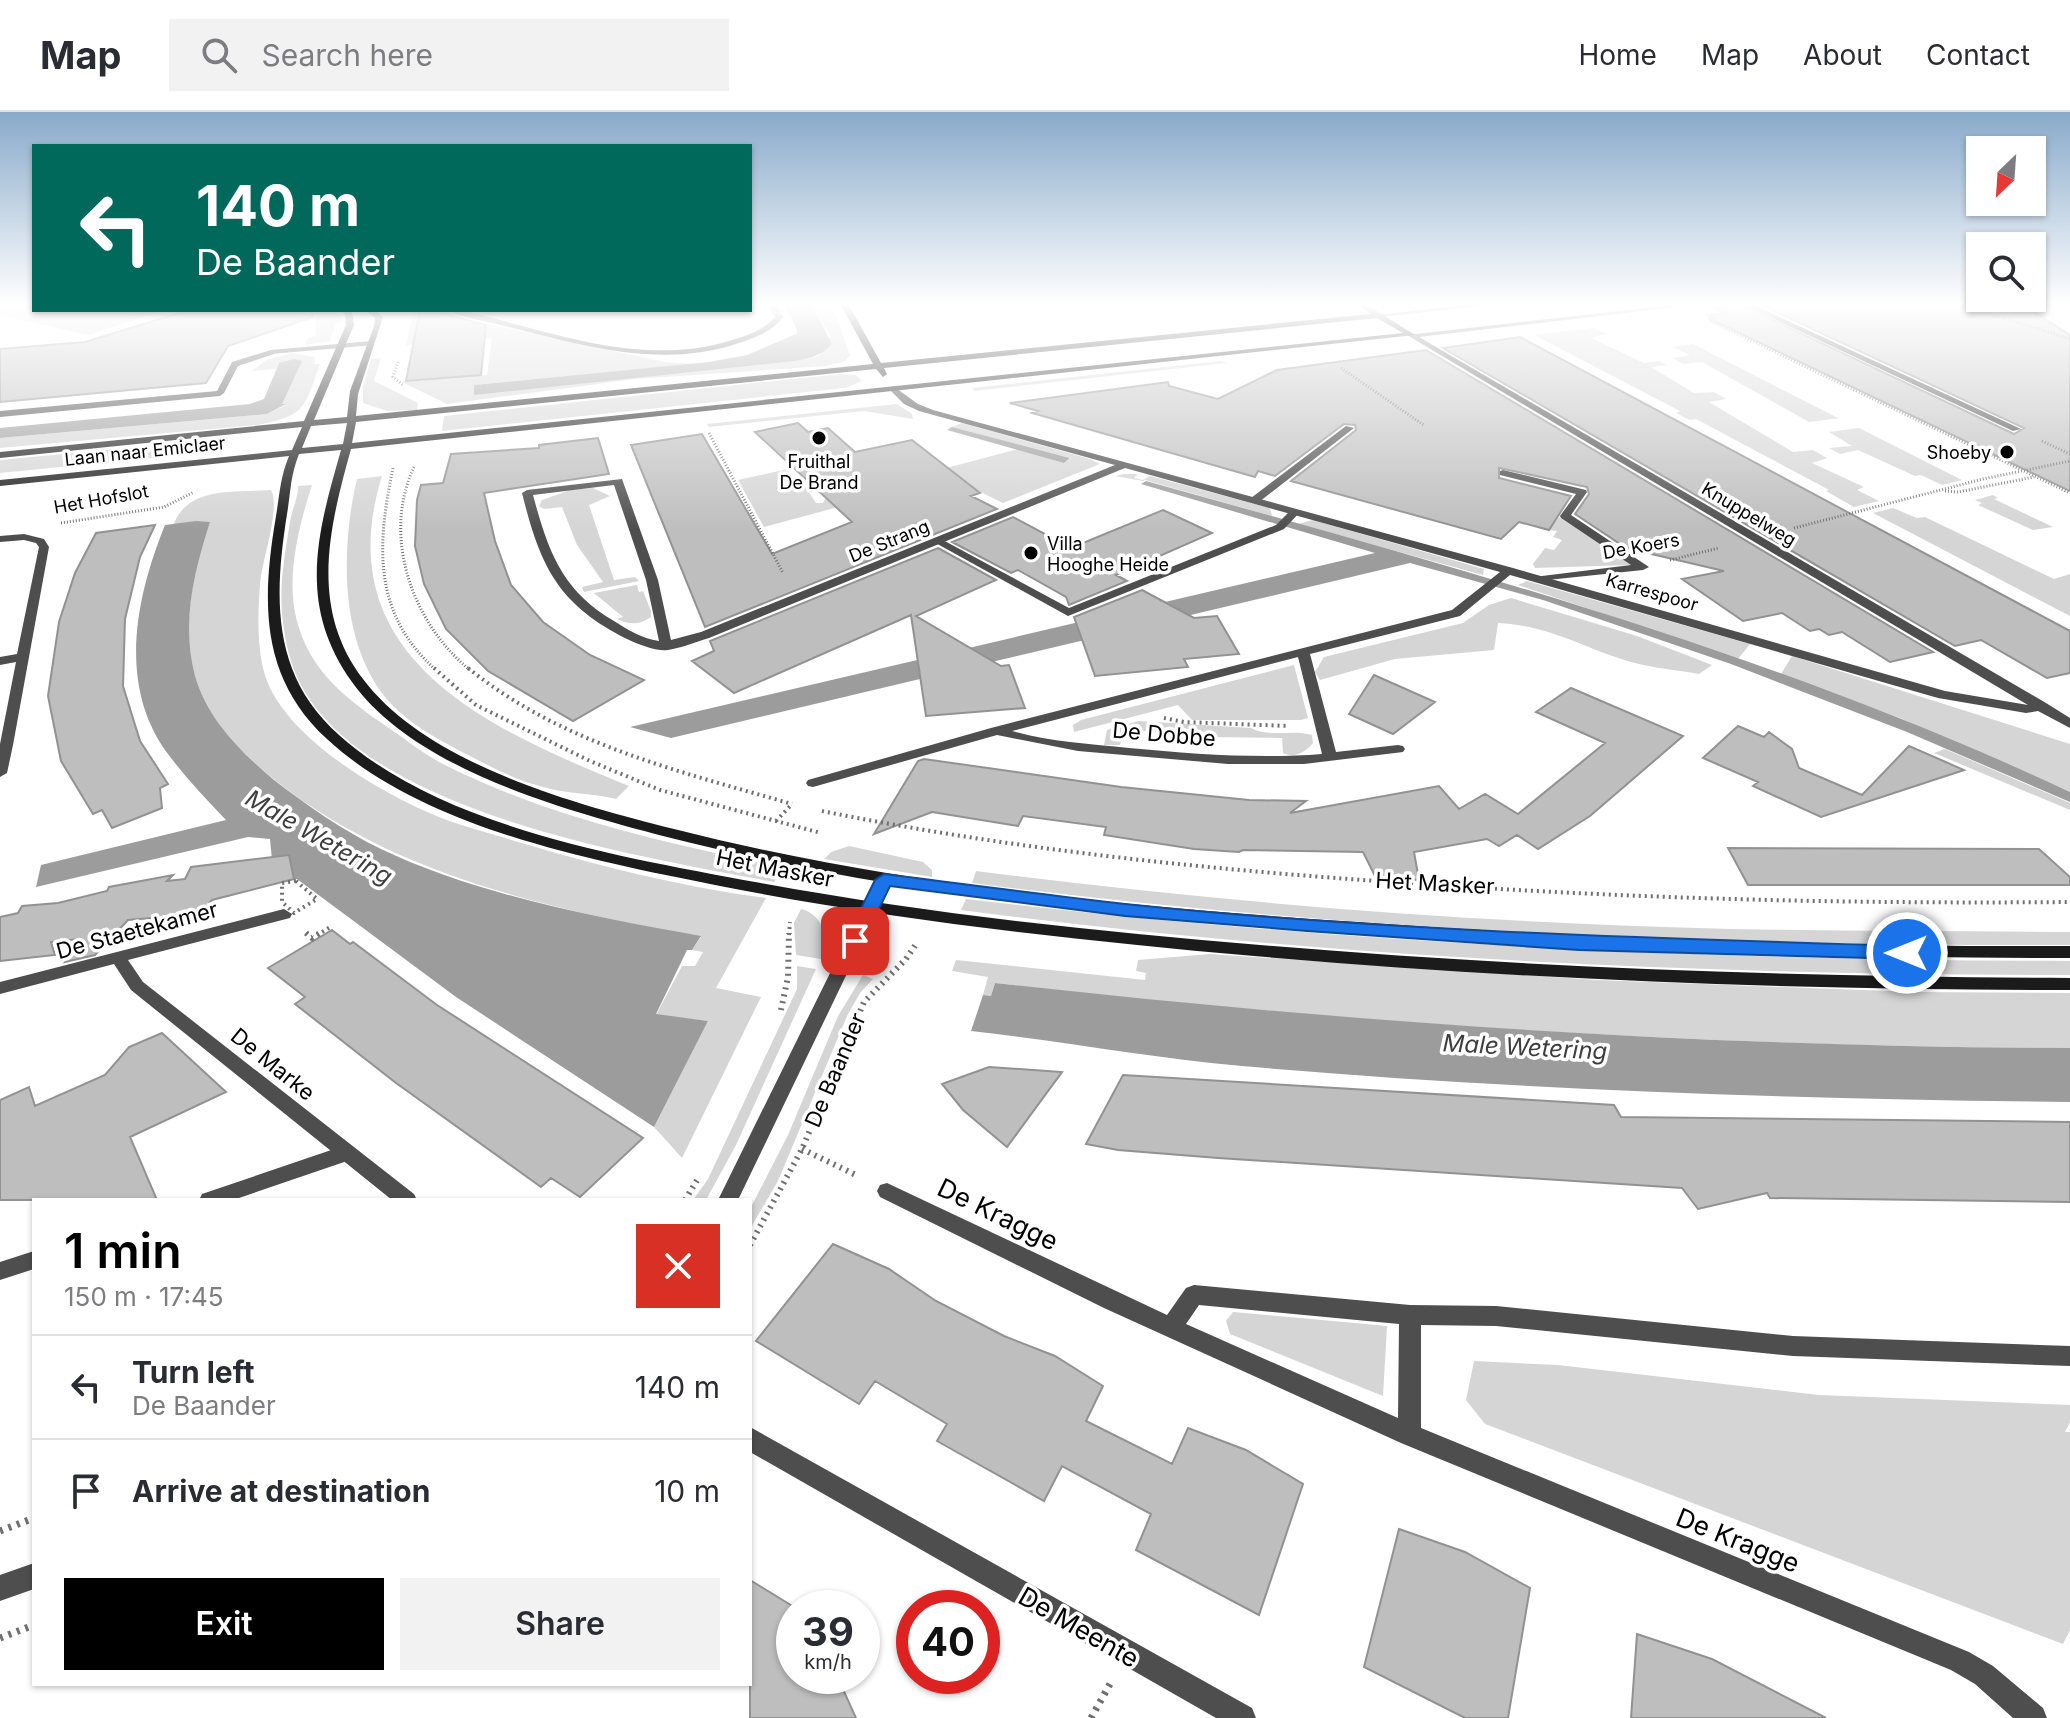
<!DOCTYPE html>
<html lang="en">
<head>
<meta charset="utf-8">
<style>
	:root { --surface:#fff; --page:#f2f2f3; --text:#2b2b33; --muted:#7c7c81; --line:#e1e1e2; --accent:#000 }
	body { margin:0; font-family:Inter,sans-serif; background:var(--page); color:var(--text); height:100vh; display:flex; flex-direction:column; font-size:30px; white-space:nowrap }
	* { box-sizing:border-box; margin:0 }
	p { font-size:26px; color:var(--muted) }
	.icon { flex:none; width:44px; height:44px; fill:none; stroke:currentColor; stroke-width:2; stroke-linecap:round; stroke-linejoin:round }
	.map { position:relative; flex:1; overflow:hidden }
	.sheet { position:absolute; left:32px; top:1086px; width:720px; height:488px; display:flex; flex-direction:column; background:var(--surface); border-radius:0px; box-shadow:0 2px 6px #0004 }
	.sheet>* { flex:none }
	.guide { position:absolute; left:32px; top:32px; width:720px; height:168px; border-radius:0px; box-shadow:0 2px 6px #0004; background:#00695c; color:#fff; overflow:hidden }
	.needle { width:52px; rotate:205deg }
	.fabs { position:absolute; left:1966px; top:24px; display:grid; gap:16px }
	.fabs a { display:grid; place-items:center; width:80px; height:80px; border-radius:0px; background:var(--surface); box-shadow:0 2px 6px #0004; font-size:40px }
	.speed { position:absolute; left:776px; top:1478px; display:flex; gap:16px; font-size:40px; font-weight:700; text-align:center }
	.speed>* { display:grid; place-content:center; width:104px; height:104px; border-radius:50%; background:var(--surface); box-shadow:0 2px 6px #0004; line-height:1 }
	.speed small { font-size:20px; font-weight:400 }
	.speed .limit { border:12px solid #d22; background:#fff; color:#111 }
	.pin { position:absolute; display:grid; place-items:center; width:68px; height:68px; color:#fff; margin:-34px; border-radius:16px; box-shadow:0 4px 12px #0006 }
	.me { position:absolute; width:88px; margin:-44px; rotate:270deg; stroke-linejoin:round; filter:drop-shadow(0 0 6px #0008) }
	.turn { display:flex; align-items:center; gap:28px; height:168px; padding:0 32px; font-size:36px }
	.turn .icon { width:104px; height:104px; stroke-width:2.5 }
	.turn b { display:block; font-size:56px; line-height:68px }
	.round { display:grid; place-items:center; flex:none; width:84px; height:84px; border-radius:0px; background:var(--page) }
	.summary { display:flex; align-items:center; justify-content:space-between; height:136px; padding:0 32px }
	h1 { font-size:48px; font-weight:600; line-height:60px; color:var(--accent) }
	.action { display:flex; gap:16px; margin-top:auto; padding:16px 32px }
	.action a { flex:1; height:92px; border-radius:0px; background:var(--accent); color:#fff; font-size:32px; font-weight:600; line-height:92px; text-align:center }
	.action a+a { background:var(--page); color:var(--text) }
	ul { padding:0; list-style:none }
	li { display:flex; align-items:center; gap:24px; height:104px; padding:0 32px; border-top:2px solid var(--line) }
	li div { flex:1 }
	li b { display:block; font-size:30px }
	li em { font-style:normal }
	header { display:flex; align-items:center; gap:48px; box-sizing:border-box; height:112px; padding:0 40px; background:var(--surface); border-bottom:2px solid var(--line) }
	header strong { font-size:38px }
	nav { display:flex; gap:44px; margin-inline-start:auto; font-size:28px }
	.search { width:560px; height:72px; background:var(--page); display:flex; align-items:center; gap:20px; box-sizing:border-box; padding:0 28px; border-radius:0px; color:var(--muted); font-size:30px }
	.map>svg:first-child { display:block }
</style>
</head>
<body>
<header>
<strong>Map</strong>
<div class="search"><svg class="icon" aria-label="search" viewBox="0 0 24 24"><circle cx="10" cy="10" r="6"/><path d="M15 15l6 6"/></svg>Search here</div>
<nav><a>Home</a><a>Map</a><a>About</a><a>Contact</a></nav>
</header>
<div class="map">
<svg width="2070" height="1606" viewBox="0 0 2070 1606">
	<rect width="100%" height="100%" fill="#fff"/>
	<path fill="#d5d5d5" d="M0,193H34V198H165L88,223L0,203Z
		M812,193H832L850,243L845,249L826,254L635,267L447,292L402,270L487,263L492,226L406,233L413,202L411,198H436L441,202L665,250L695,252L474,273V283L806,247L819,244L831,225Z
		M315,198H333L342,207L335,214L330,229L305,233L307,227L316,223Z
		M1593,216L1606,222L1591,226L1644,251L1659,249L1667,253L1651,255L1694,281L1714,280L1726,287L1709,290L1793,340L1813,338L1827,346L1812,351L1864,375L1857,378L1879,389L1854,395L1826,379L1829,378L1818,372L1696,307L1690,308L1676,301L1680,299L1534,223Z
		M1693,232L1836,305L1840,306L1809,310L1702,250L1683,252L1673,246L1690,243L1672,235Z
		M292,241L315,245L314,252H320C304,296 306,304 257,313L0,336V326L267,302L286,293H281L279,251L276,257L252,259L266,248Z
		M381,246L374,269L418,291L417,298L387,299L363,291V275L371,247Z
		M1220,249L1227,251L974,279L972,276Z
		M840,262L856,263L862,269L845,276L442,319L444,304Z
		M897,292L912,302L913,307L864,299L709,315L707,312Z
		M962,311L1090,347L1100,352L1003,391L954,367L943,357L1018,337L1064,351L1071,346L952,315Z
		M1859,316L1950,362L1962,368L1942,373L1921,363L1915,364L1858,338L1840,342L1829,336L1852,334L1829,320Z
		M220,327L213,340L0,361V348Z
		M788,357L790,362L786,367L799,365L816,391H823L826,385L842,394L764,415L738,368Z
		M1124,362H1138L1134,366L1143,368L1150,364L1270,396L1272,404L1145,368L1143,369L1115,364Z
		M382,364C325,547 492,618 629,674L616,687C592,681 567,682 543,675C518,669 493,656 470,644C441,629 406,611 385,585C339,527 341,435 357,367Z
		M312,373C298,417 284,470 299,516C313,561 348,588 386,614C404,626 422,641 441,651C549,706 666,731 784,756L774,770C641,744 328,698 289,542C276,491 282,459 290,410C292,397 298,387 298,374Z
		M593,376L610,384L589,393L614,468L635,465L639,469L584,480L582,475L603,470L577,433L562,395L544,397L539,394L542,388L570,378Z
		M271,378C281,395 262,448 260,472C258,498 257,531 263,556C277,620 375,678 432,702C459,714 490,721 518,730C599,754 682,775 766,786L716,876L761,885L682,1046L654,1015L708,909L656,903L682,854H695L703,840L692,838L701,825C552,797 397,765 276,669C247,645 217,618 201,582C177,527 192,465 210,410L173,414C187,373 237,381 271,378Z
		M1993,383L1998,386L1994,387L2053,415L2033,418L1978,393L1982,391L1975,388Z
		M1893,396L1917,406L1925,405L2054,467L2070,462V504L1873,401Z
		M1559,405L1631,453L1535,456L1533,452L1545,436L1554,438L1562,428L1553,425L1557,419L1549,418Z
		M1313,408L1484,457L1483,463L1298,412Z
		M1527,469L1750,532L1738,547L1518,473Z
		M637,473L639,480L643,479L651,499V505C640,513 629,513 617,507L623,505L594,481Z
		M1511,486L1637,524L1712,553L1699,562C1677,558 1652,556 1631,550C1582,536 1552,514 1498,511L1494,538L1395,547L1320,568L1315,560L1324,545L1463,511L1489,493Z
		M1792,544L2070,632V680L1900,606L1781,562Z
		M1294,553L1308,606L1301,608H1192L1178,593L1074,620L1073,613L1081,608Z
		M1138,609L1251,616C1269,626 1292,617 1312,623L1313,631C1306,640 1294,647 1283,641L1282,626L1204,625L1125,617L1120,633H1104L1107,618Z
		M1945,637L2070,691V698L1934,641Z
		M849,734L923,750L932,758V765L824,747L831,740Z
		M976,759C1226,791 1479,811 1731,817C1844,819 1957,819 2070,820V833C1704,834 1335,818 972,771Z
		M966,787C1332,831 1701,848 2070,849V863C1701,863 1328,846 961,798Z
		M801,797C822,802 832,828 821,847L796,843L794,811Z
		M1210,842L1597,868L1914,880L2070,881V936C1711,935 1352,912 995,871L991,884L983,883L988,865L952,859L956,848L1145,868L1146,861L1136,859L1138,848Z
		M797,854L816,857L736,1033L706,1088H693L708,1067L797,877Z
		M863,863L873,867L860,881L847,904L778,1069L750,1117V1097L788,1023L838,904Z
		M1233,1200L1387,1214L1383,1284L1230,1222L1226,1209Z
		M1474,1249L1558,1253L1819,1283L2070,1293V1310L2065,1320H2070V1518L2063,1532L1485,1312L1466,1288Z"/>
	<path fill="#9c9c9c" d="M785,193H812L832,232C819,246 804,248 785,250L474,283V273L709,250L747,243L796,222L797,218Z
		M294,247L302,249L282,292H286L267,302L0,326V316L250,292L264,287L279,251Z
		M952,315L1070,346L1064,351L947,318Z
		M1146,369C1459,456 1774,541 2070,680V690L1907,620L1731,552L1543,488L1410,451L671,626L630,615L1375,441L1141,372Z
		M196,409L210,410C194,460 181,511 195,564C207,607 241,640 274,668C308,694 342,718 381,737C475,782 598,806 701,824L692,838H687L656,902L708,909L654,1015L456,885L297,767L274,769L270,727L248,725L36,775L41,753L226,708C205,686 183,663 165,638C118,570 136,485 165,413Z
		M995,871C1352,911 1711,935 2070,936V990C1793,987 1517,978 1242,954C1151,946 1062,929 971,919L983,883L991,884Z"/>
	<path fill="#bebebe" stroke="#929292" stroke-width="2" d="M1706,193H1741L2014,322L2024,316L1761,193H2023L2070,223V379L1708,206H1713L1708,203L1725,201Z
		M189,198H312L313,205L228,234L206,271L0,290V237L85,230Z
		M420,198H443L452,204L486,213L481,263L406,269Z
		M1520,225L2070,519V561L2047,566L1981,528L1955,534L1443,236Z
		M1426,238L1933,540L1890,550L1842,520L1829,523L1819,517L1810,519L1782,501L1743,509L1682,467L1724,459L1626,436L1575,402L1589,382L1587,375L1499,356V366L1571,384L1549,418L1519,410L1501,427L1291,369L1356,318L1355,313L1344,312L1275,364L1258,359L1255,365L1032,301L1038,299L1010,291L1168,270L1169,274L1218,287L1277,258Z
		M798,311L808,320L828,316L855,340L912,328L980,381L971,384L997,397L705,515L631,333L702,322L772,442L852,410L755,320Z
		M598,326L609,362L484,381L495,429L511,473L543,510L590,543L644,568L573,609L488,559L446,517L424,472L415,434L417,388L421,373L443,371L451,342L539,336V333Z
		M1163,398L1212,421L1116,463L1127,469L1069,493L1066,485L1018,458L1011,461L952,430L1013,405L1071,436Z
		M155,413L140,445L125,507L123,574L140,629L168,672L160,676L162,696L112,716L102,698L93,702L61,649L48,584L59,510L75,461L96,421Z
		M938,436L996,468L916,504L1001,554L1009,553L1025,596L926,604L911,503L734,581L692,549L714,539L710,529Z
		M1142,478L1194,506L1217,504L1239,542L1184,547L1188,555L1095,564L1074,505Z
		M1374,563L1435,590L1393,622L1349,602Z
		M1571,576L1683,624L1590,704L1538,737L1517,723L1499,734L1487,727L1414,740L1419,768L1376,766L1363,740L1243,738L1239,740L1194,737L1104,723L1106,715L1023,704L1018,714L932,700L874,722L918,649L924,647L1121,675L1249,688L1306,689L1290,701L1439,674L1459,697L1485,682L1518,702L1605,631L1536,600Z
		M1738,614L1764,625L1769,620L1792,637L1799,656L1862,683L1909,634L1964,658L1821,705L1753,674L1758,670L1703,646Z
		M1728,736L2039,737L2070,765V773H1748Z
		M289,743L294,767L212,788L199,802L128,808L95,843L65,850L79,827L51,830L55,843L0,849V805L18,801L22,794L58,791L107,779L109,775L173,763L167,769L185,767L191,755Z
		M332,818L350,832L353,830L437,893L643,1026L580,1085L551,1066L541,1075L396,971L295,892L305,885L268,856Z
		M162,921L226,980L130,1025L157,1088H0V988L29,975L35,994L105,963L129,935Z
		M989,955L1062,960L1007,1035L963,998L942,972Z
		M1123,963L1614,993L1621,1005L2070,1010V1090L1770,1086L1767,1081L1698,1097L1682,1076L1218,1046L1118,1038L1086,1032Z
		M833,1132L889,1157L936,1189L1004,1224L1055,1244L1103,1274L1086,1309L1172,1352L1188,1316L1246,1338L1303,1372L1259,1503L1136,1438L1151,1402L1062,1354L1044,1389L937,1329L947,1312L875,1269L859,1292L756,1229Z
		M1399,1417L1465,1440L1530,1476L1508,1606H1465L1364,1555Z
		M750,1468L794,1495V1564H837L856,1606H750Z
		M1637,1522L1712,1547L1826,1606H1631Z"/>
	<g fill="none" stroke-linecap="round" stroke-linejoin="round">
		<path stroke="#707070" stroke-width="3" stroke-dasharray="1 2" stroke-linecap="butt" d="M1962,193L2070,227
			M1710,209L2070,381
			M398,250L393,265L404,274
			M1341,256L1425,314
			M709,321L783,461
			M2042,329L2070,342
			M414,355C381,425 413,512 470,558
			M393,356C377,433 372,501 436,558
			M1945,379L1958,380L2034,365
			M61,411L164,395L194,380
			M1794,416L1983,367L2070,349
			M1670,448L1719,436"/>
		<path stroke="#707070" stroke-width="4" stroke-dasharray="2 4" stroke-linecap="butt" d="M434,556L476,593L590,649L660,678L821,721
			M468,556C562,632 678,659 792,692
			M1164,606L1184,610L1289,614
			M822,699C1020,739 1220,759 1422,772C1638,787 1854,792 2070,790
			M776,709L792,692
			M296,769L317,787L294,801L282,790V771Z
			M306,821L308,823
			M317,823L332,814
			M789,823L790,810"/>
		<path stroke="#707070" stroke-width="6" stroke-dasharray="2 5" stroke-linecap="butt" d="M306,821L312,826L320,821
			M781,898L788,865L789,821
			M802,1037L858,1064
			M685,1088L699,1065
			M750,1133L802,1037L864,890L906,847L916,832"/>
		<path stroke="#707070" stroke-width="7" stroke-dasharray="3 6" stroke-linecap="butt" d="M0,1419L34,1406
			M0,1526L34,1513
			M1091,1606L1110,1572"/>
		<path fill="#4e4e4e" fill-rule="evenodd" d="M1744,193H1754L2021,317L2013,319Z
			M271,238L274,242L238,254L224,281L220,284L0,305V299L217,279L232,250Z
			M1346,314L1354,316L1259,390H1251V386Z
			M1503,358L1586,378L1587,380L1571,403L1649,455L1643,458L1538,469L1536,467L1542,464L1631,453L1561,406L1560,404L1576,382L1500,363V359Z
			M1292,397L1301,399L1284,417L1068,504L932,429L941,427L1069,496L1276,413Z
			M346,1033L353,1035L356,1041L353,1047L233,1088H199L202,1082Z
			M34,1139V1157L0,1168V1150Z"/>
		<path fill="#4e4e4e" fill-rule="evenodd" d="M768,193H776L783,205C771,221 753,226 736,232C659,257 581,233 505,214C487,209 463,206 446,198H460C548,218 642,257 732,228C748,223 764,218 775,205Z
			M1465,193H1490L1380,205L1376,203Z
			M1671,193H1694L1419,225L2046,591L2070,606V616L2038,599L2026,601L1938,586L1510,463L1460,504L1310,542L1336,640L1398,633L1403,634L1405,637L1403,640L1304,652H1228L1078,639L997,623L813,675L808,674L806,671L808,668L991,616L1452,498L1500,460L1125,356L709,526C696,530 681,536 668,538C658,540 637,532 627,527C557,492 540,453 522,381L527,378L622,367L658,468L671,528L701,520L1115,353L919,299L904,292L889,277L893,274L918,292L933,298L1513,456L1945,579L2028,593L1407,223ZM614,373L646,468L659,529C641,526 628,518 614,509C562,479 548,439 533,383ZM1298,545L1322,642C1258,647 1194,642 1129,636C1090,632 1050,630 1012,619Z
			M371,229L374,233L271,242L267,240L271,238Z
			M24,422L44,427L49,435L13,633L7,661L0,665V632L16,550L0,553V545L17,542L39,435L36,431L24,428L0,430V424Z
			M884,763L892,768L738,1088H718L876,768Z
			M284,797L292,802L290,806L128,848L143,870L414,1082L417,1088H392L131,878L114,852L0,882V870Z
			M887,1071L1167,1203L1186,1176L1194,1173L1410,1193L1496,1194L1793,1224L2070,1234V1254L1793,1244L1496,1214L1421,1213V1316L1969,1540L1993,1554L2043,1596L2047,1606H2013L1975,1572L1951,1558L1401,1331L1104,1196L880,1085L877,1079L880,1073ZM1199,1193L1399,1212L1398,1306L1186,1212Z
			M750,1315L1252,1596L1256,1606H1216L750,1340Z
			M34,1451V1477L0,1489V1463Z"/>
		<path fill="#1b1b1b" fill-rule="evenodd" d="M841,193H849L881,251L1371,202L1358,193H1367L1415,223L351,337C329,416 309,496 363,567C427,652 574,692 674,717C898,774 1128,795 1358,810C1595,827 1832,835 2070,834V846C1834,846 1598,838 1363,822C1127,806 893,783 663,724C564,698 414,657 352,570C297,493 317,422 341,338L299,342C290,365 291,379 287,402C274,485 271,563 339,623C443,716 622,745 755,770C923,801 1091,819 1260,833C1530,856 1800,865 2070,866V878C1798,878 1526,868 1254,844C1073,828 893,808 715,773C590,748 423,716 327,627C259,564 262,488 276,404C280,381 280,366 289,344L0,374V368L292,338L302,315L0,346V340L304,309L346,213L345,202L339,198L352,199L354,213L314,308L347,305L350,279L374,214L375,206L366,198H375L383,205L358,282L356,304L873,252ZM1377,206L1403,221L352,331L356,310L876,257L883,265L887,262L884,256ZM347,311L343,332L302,336L311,314Z"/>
	</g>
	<linearGradient id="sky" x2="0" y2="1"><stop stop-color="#89aaca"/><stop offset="0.46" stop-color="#fff"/><stop offset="1" stop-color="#fff" stop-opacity="0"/></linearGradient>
	<rect width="2070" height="418" fill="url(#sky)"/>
	<path fill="#1a73e8" stroke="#114b97" stroke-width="2" d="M884,762C964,772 1044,783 1125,792C1384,819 1646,826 1907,834L1916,841L1907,847L1579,838L1307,819L1125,804L890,774L861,834H848L845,829L875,768Z"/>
	<g fill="#000" stroke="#fff" stroke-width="3">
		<circle cx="819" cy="326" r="8"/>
		<circle cx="2007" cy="340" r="8"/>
		<circle cx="1031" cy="441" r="8"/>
	</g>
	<g text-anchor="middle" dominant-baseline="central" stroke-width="7" stroke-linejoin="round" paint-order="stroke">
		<g font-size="18" fill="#000" stroke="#fff">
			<text transform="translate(145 339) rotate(-6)">Laan naar Emiclaer</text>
			<text transform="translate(101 387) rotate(-10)">Het Hofslot</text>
			<text transform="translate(1749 402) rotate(31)">Knuppelweg</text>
			<text transform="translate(889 429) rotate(-22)">De Strang</text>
			<text transform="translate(1641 434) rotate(-10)">De Koers</text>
			<text transform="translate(1652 480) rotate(16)">Karrespoor</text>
		</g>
		<g font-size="18" fill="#000" stroke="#fff" text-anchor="end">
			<text x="1991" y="340">Shoeby</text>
			<text x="819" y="349" text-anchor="middle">Fruithal<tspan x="819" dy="21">De Brand</tspan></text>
			<text x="1047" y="431" text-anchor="start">Villa<tspan x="1047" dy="21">Hooghe Heide</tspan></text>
		</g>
		<g font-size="22" fill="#000" stroke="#fff">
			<text transform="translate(1164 622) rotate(5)">De Dobbe</text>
			<text transform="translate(775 756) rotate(11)">Het Masker</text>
			<text transform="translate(1435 771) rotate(3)">Het Masker</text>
			<text transform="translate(137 818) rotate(-15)">De Staetekamer</text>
			<text transform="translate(273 952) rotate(39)">De Marke</text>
			<text transform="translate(835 958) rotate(-67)">De Baander</text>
		</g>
		<g font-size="24" font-style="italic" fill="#3d3d3d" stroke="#fff">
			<text transform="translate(319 725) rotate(30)">Male Wetering</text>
			<text transform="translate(1525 935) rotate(3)">Male Wetering</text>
		</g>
		<g font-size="26" fill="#000" stroke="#fff">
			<text transform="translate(998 1102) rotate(26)">De Kragge</text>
			<text transform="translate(1738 1428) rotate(22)">De Kragge</text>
			<text transform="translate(1079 1515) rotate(30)">De Meente</text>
		</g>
	</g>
</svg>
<div class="fabs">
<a><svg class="needle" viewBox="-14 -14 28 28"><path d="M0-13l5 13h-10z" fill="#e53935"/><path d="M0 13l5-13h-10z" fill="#7c7c81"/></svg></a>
<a><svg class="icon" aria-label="search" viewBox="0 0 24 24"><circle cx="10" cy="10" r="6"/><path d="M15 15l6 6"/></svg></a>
</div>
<div class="speed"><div>39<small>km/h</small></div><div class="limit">40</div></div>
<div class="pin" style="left:855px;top:829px;background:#d93025"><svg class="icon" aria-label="arrive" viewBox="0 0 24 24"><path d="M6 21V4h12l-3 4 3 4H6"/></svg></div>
<svg class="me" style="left:1907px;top:841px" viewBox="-20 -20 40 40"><circle r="17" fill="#1a73e8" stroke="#fff" stroke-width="3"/><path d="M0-11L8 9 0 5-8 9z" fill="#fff"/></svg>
<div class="guide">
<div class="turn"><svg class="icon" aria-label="left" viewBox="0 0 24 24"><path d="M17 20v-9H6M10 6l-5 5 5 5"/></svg><div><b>140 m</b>De Baander</div></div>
</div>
<section class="sheet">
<div class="summary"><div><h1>1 min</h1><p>150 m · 17:45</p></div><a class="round" style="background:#d93025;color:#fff"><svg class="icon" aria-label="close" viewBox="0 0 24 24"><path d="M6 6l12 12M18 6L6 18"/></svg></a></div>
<ul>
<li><svg class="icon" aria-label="left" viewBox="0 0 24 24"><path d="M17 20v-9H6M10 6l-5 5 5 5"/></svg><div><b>Turn left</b><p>De Baander</p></div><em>140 m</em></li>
<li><svg class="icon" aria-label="arrive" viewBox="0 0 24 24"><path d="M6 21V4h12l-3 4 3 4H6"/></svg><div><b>Arrive at destination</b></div><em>10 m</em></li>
</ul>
<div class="action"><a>Exit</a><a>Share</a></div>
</section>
</div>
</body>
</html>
